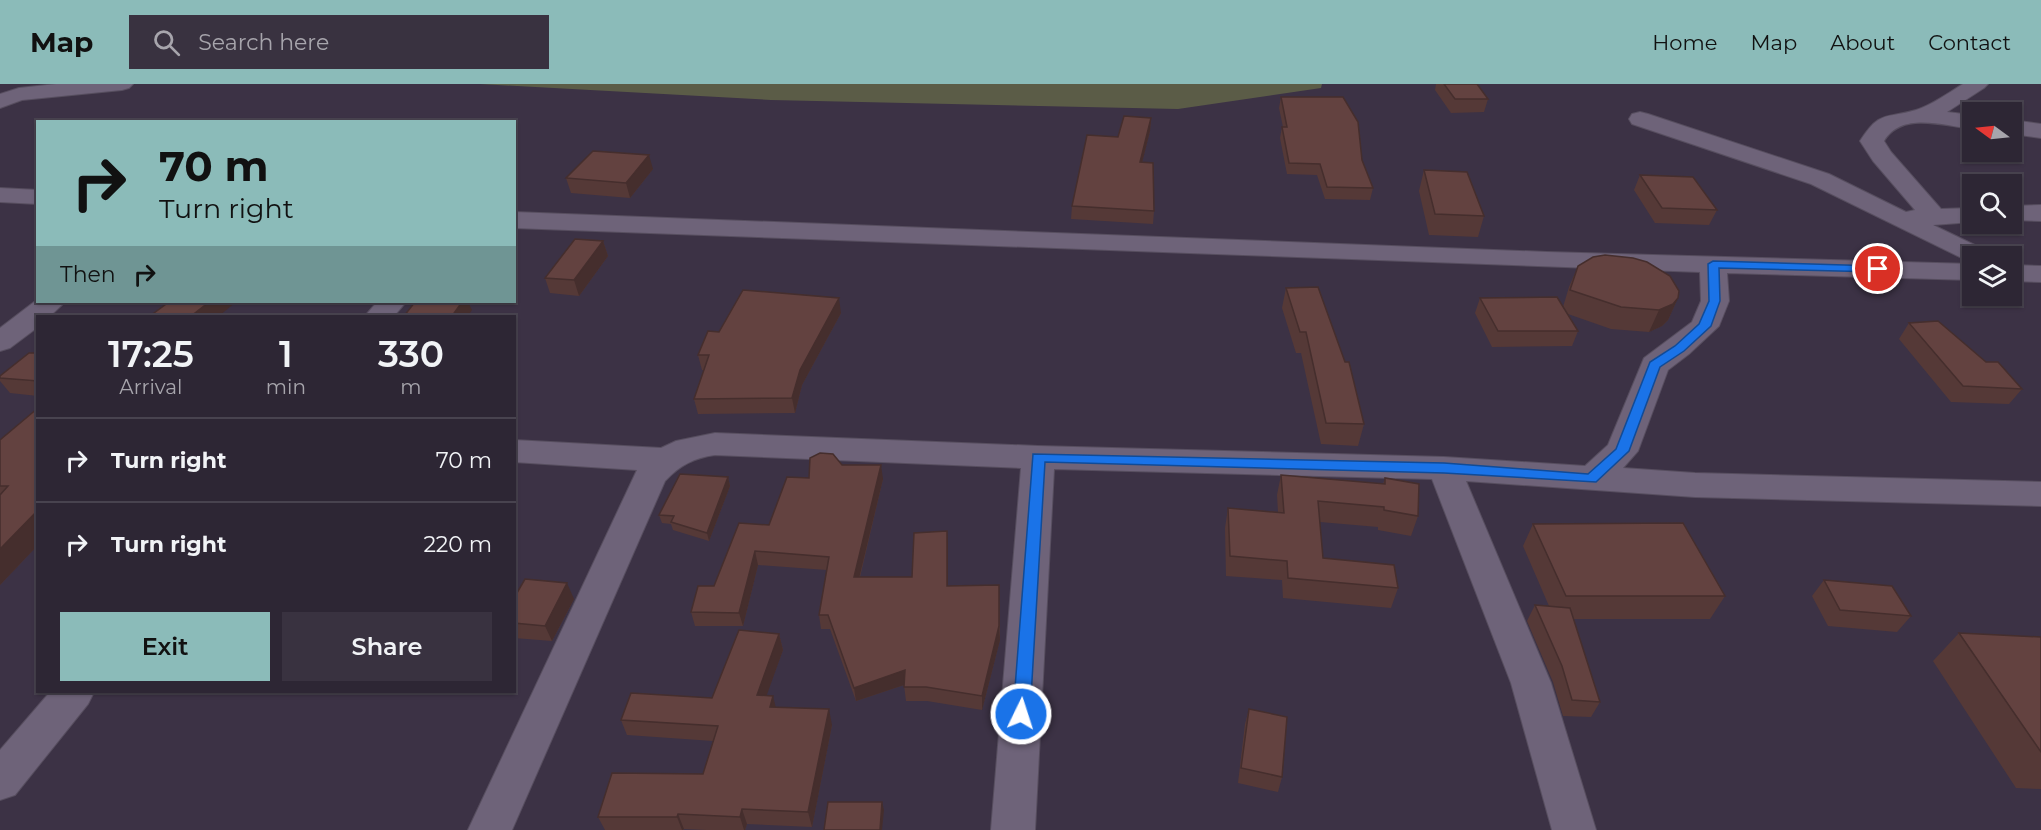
<!DOCTYPE html>
<html lang="en">
<head>
<meta charset="utf-8">
<style>
	:root { --surface:#2d2634; --page:#393240; --text:#f1f3f6; --muted:#a7a5ac; --line:#48434f; --accent:#8bbbb9 }
	body { margin:0; font-family:Montserrat,sans-serif; background:var(--page); color:var(--text); height:100vh; display:flex; flex-direction:column; font-size:22px; white-space:nowrap }
	* { box-sizing:border-box; margin:0 }
	p { font-size:20px; color:var(--muted) }
	.icon { flex:none; width:33px; height:33px; fill:none; stroke:currentColor; stroke-width:2; stroke-linecap:round; stroke-linejoin:round }
	.map { position:relative; flex:1; overflow:hidden }
	.details { position:absolute; left:36px; top:231px; width:480px; height:378px; display:flex; flex-direction:column; background:var(--surface); border-radius:0px; box-shadow:0 2px 4px #0004,0 0 0 2px var(--line) }
	.details>* { flex:none }
	.top-card { position:absolute; left:36px; top:36px; width:480px; height:183px; border-radius:0px; box-shadow:0 2px 4px #0004,0 0 0 2px var(--line); background:#8bbbb9; color:#111; overflow:hidden }
	.needle { width:39px; rotate:285deg }
	.controls { position:absolute; left:1962px; top:18px; display:grid; gap:12px }
	.controls a { display:grid; place-items:center; width:60px; height:60px; border-radius:0px; background:var(--surface); box-shadow:0 2px 4px #0004,0 0 0 2px var(--line); font-size:30px }
	.pin { position:absolute; display:grid; place-items:center; width:51px; height:51px; color:#fff; margin:-26px; border:3px solid #fff; border-radius:50%; box-shadow:0 2px 6px #0007 }
	.me { position:absolute; width:66px; margin:-33px; rotate:4deg; stroke-linejoin:round; filter:drop-shadow(0 0 4px #0008) }
	.turn { display:flex; align-items:center; gap:21px; height:126px; padding:0 24px; font-size:27px }
	.turn .icon { width:78px; height:78px; stroke-width:2.5 }
	.turn b { display:block; font-size:42px; line-height:51px }
	.then { display:flex; align-items:center; height:57px; padding:0 24px; background:#0003; gap:12px; font-size:22px }
	.eta { display:flex; justify-content:space-evenly; align-items:center; height:102px; text-align:center }
	.eta b { font-size:36px; font-weight:600; line-height:42px }
	.action { display:flex; gap:12px; margin-top:auto; padding:12px 24px }
	.action a { flex:1; height:69px; border-radius:0px; background:var(--accent); color:#111; font-size:24px; font-weight:600; line-height:69px; text-align:center }
	.action a+a { background:var(--page); color:var(--text) }
	ul { padding:0; list-style:none }
	li { display:flex; align-items:center; gap:18px; height:84px; padding:0 24px; border-top:2px solid var(--line) }
	li div { flex:1 }
	li b { display:block; font-size:22px }
	li em { font-style:normal }
	header { display:flex; align-items:center; gap:36px; box-sizing:border-box; height:84px; padding:0 30px; background:var(--accent); color:#111 }
	header strong { font-size:28px }
	nav { display:flex; gap:33px; margin-inline-start:auto; font-size:21px }
	.search { width:420px; height:54px; background:var(--page); display:flex; align-items:center; gap:15px; box-sizing:border-box; padding:0 21px; border-radius:0px; color:var(--muted); font-size:22px }
	.map>svg:first-child { display:block }
</style>
</head>
<body>
<header>
<strong>Map</strong>
<div class="search"><svg class="icon" aria-label="search" viewBox="0 0 24 24"><circle cx="10" cy="10" r="6"/><path d="M15 15l6 6"/></svg>Search here</div>
<nav><a>Home</a><a>Map</a><a>About</a><a>Contact</a></nav>
</header>
<div class="map">
<svg width="2041" height="746" viewBox="0 0 2041 746">
	<rect width="100%" height="100%" fill="#3c3245"/>
	<path fill="#5b5c47" d="M480,0H1322L1321,4L1178,25L771,16Z"/>
	<g fill="none" stroke-linecap="round" stroke-linejoin="round">
		<g stroke="#574e5f" stroke-width="2">
			<path id="minor" d="M56,0H133L129,4L122,6L22,16L0,24V10L19,4Z
				M1963,0H1988L1984,4L1947,28L1972,31V45C1944,42 1902,27 1884,57L1891,68L1941,125L1972,124V138L1933,141L1985,166L1989,172H1972V179L1811,100L1632,40L1629,35L1632,30L1640,28L1648,30L1829,90L1906,128L1915,126L1873,77L1860,57C1880,26 1885,35 1916,26C1932,21 1948,9 1963,0Z
				M2012,36L2041,40V54L2012,50Z
				M0,104L38,106V120L0,118Z
				M2041,121V137L2012,136V122Z
				M514,128L1547,168L1972,180V196L1727,189L1729,217L1719,242L1689,270L1668,286L1638,367L1623,384L1695,389L2041,398V422L1695,413L1466,397L1551,599L1596,746H1552L1511,599L1432,395L1054,385L1035,746H991L1021,384L715,371C694,374 680,381 665,397L512,746H468L637,386L514,378V356L661,364L676,357L715,349L1038,362L1444,373L1585,382L1608,361L1644,274L1692,238L1701,217L1700,188L514,144Z
				M2012,181L2041,182V198L2012,197Z
				M38,215V218H65L50,232H38V243L10,264L0,267V244Z
				M377,218H406L394,232H365Z
				M50,608H94L88,620L15,711L0,716V666Z"/>
		</g>
		<use href="#minor" fill="#6e6379" fill-rule="evenodd"/>
	</g>
	<path fill="#553937" d="M1436,0H1477L1488,15L1484,28L1451,29L1435,6Z
		M1281,13L1362,76L1373,104L1370,116L1325,115L1317,91L1287,90L1280,54L1282,43H1283L1279,24Z
		M1151,34L1150,47L1142,78L1154,127L1153,140L1071,135L1072,122L1118,53Z
		M653,85L630,114L571,109L566,94Z
		M1424,86L1484,132L1478,153L1429,151L1419,107Z
		M1640,91L1717,126L1709,141L1655,139L1634,106Z
		M603,157L608,172L579,212L550,209L545,194Z
		M1578,182L1678,214L1668,236L1662,242L1649,248L1611,245L1568,230L1578,247L1572,262L1492,263L1475,229L1480,214L1563,223L1569,203Z
		M1286,204L1364,340L1358,362L1321,360L1301,269H1296L1282,224Z
		M841,229L802,301L795,329L698,330L694,315L704,286H702L698,271L719,248Z
		M1909,239L1986,278L2022,305L2009,320L1951,318L1899,255Z
		M38,269V312L10,309L0,297V292Z
		M38,324V461L0,501V356Z
		M842,381L883,395L860,493H912L947,447L948,502L999,501L1000,556L982,626L927,617H906L904,601L856,617L830,545H821L819,531L827,486L758,481L743,542H695L691,528L769,441L809,394Z
		M1281,391L1383,400L1385,394L1418,432L1411,452L1378,446V443L1320,438L1323,474L1398,504L1391,524L1283,514L1282,496L1226,492L1225,444L1228,424L1278,428L1277,411Z
		M728,393L730,402L709,457L673,446L671,440L662,439L659,431Z
		M1533,440L1725,512L1710,535H1573L1600,618L1591,633L1563,632L1553,598L1527,537L1535,521L1549,522L1523,462Z
		M1824,496L1911,532L1897,548L1828,542L1812,512Z
		M514,514L574,515L552,557L514,554Z
		M1959,549L2041,553V705L2016,704L1933,577Z
		M779,550L783,566L766,612L775,623L832,641L812,743L747,740L745,746H706L684,745L683,746H605L598,733L703,690L713,657L627,651L621,636L712,614Z
		M1249,625L1282,693L1278,708L1238,699L1245,640Z"/>
	<path fill="#452e2d" d="M1151,34L1150,47L1139,91L1140,78Z
		M649,71L653,85L630,114L626,99Z
		M603,157L608,172L579,212L574,196Z
		M839,214L841,229L802,301L795,329L792,314L800,286Z
		M1678,214L1668,236L1662,242L1649,248L1659,226Z
		M209,218H236L219,232H191Z
		M462,218H468L472,226L468,232H452Z
		M881,381L883,395L856,507L854,493Z
		M728,393L730,402L709,457L707,449Z
		M38,426V461L0,501V465Z
		M947,447L948,461V516L947,502Z
		M755,467L758,481L743,542L739,529Z
		M567,499L574,515L552,557L545,542Z
		M999,542L1000,556L982,626V612Z
		M779,550L783,566L761,627L757,611Z
		M905,586L907,600L856,617L854,604Z
		M773,612L777,628L770,623Z
		M829,625L832,641L812,743L808,728Z
		M882,718L884,726L882,746H880Z
		M742,725L747,740L745,746H744L740,733Z
		M678,730L684,745L683,746H682L677,733Z"/>
	<path fill="#634240" stroke="#452e2d" stroke-width="1.5" d="M1444,0H1477L1488,15H1455Z
		M1281,13H1343L1358,38L1362,76L1373,104L1327,103L1320,80L1289,79L1282,43H1287Z
		M1124,32L1151,34L1140,78L1153,79L1154,127L1072,122L1087,51L1118,53Z
		M593,67L649,71L626,99L566,94Z
		M1424,86L1467,88L1484,132L1435,130Z
		M1640,91L1693,93L1717,126L1662,124Z
		M575,155L603,157L574,196L545,194Z
		M1605,171L1633,174L1647,178L1670,192L1679,207L1678,214L1673,220L1659,226L1621,223L1570,206L1578,182L1593,173Z
		M1318,203L1345,278H1349L1364,340L1326,339L1306,248H1300L1286,204Z
		M743,206L839,214L800,286L792,314L694,315L709,271H698L708,247L719,248Z
		M1557,213L1578,247H1498L1480,214Z
		M169,218H209L191,232H150Z
		M415,218H462L452,232H404Z
		M1938,237L1986,278H1998L2022,305L1963,302L1909,239Z
		M29,269H38V297L0,294V292Z
		M38,324V426L0,465V411L8,402H0V356Z
		M820,369L833,370L842,381H881L854,493H912L914,449L947,447V502L999,501V542L982,612L926,603H904L905,586L854,604L828,531H819L829,473L755,467L739,529L691,528L698,502H714L739,439L769,441L787,393L809,394L810,374Z
		M680,390L728,393L707,449L671,438L674,432L659,431Z
		M1281,391L1385,400V394L1419,400L1418,432L1384,426V423L1318,417L1323,474L1394,481L1398,504L1288,494L1287,477L1230,472L1228,424L1284,429Z
		M1683,439L1725,512H1566L1533,440Z
		M525,495L567,499L545,542L514,539V514Z
		M1824,496L1892,502L1911,532L1840,526Z
		M1535,521L1570,524L1600,618L1572,616L1562,582Z
		M739,546L779,550L757,611L773,612L770,623L829,625L808,728L742,725L740,733L678,730L677,733H598L612,689L703,690L718,642L621,636L631,609L712,614Z
		M1959,549L2041,553V668Z
		M1249,625L1287,633L1282,693L1241,684Z
		M828,718H882L880,746H824Z"/>
	<path fill="#1a73e8" stroke="#114b97" stroke-width="1.5" d="M1713,177L1878,182L1884,185L1878,188L1719,184L1720,217L1711,242L1684,267L1660,283L1629,367L1596,398L1444,389L1045,378L1030,630L1027,635L1021,637L1015,635L1013,630L1033,370L1444,379L1588,390L1616,365L1650,278L1675,262L1699,240L1709,217L1708,180Z"/>
</svg>
<div class="controls">
<a><svg class="needle" viewBox="-14 -14 28 28"><path d="M0-13l5 13h-10z" fill="#e53935"/><path d="M0 13l5-13h-10z" fill="#a7a5ac"/></svg></a>
<a><svg class="icon" aria-label="search" viewBox="0 0 24 24"><circle cx="10" cy="10" r="6"/><path d="M15 15l6 6"/></svg></a>
<a><svg class="icon" aria-label="layers" viewBox="0 0 24 24"><path d="M12 4l9 5-9 5-9-5zM3 14l9 5 9-5"/></svg></a>
</div>
<div class="pin" style="left:1878px;top:185px;background:#d93025"><svg class="icon" aria-label="arrive" viewBox="0 0 24 24"><path d="M6 21V4h12l-3 4 3 4H6"/></svg></div>
<svg class="me" style="left:1021px;top:630px" viewBox="-20 -20 40 40"><circle r="17" fill="#1a73e8" stroke="#fff" stroke-width="3"/><path d="M0-11L8 9 0 5-8 9z" fill="#fff"/></svg>
<div class="top-card">
<div class="turn"><svg class="icon" aria-label="right" viewBox="0 0 24 24"><path d="M7 20v-9h11M14 6l5 5-5 5"/></svg><div><b>70 m</b>Turn right</div></div>
<div class="then">Then<svg class="icon" aria-label="right" viewBox="0 0 24 24"><path d="M7 20v-9h11M14 6l5 5-5 5"/></svg></div>
</div>
<section class="details">
<div class="eta">
<div><b>17:25</b><p>Arrival</p></div>
<div><b>1</b><p>min</p></div>
<div><b>330</b><p>m</p></div>
</div>
<ul>
<li><svg class="icon" aria-label="right" viewBox="0 0 24 24"><path d="M7 20v-9h11M14 6l5 5-5 5"/></svg><div><b>Turn right</b></div><em>70 m</em></li>
<li><svg class="icon" aria-label="right" viewBox="0 0 24 24"><path d="M7 20v-9h11M14 6l5 5-5 5"/></svg><div><b>Turn right</b></div><em>220 m</em></li>
</ul>
<div class="action"><a>Exit</a><a>Share</a></div>
</section>
</div>
</body>
</html>
